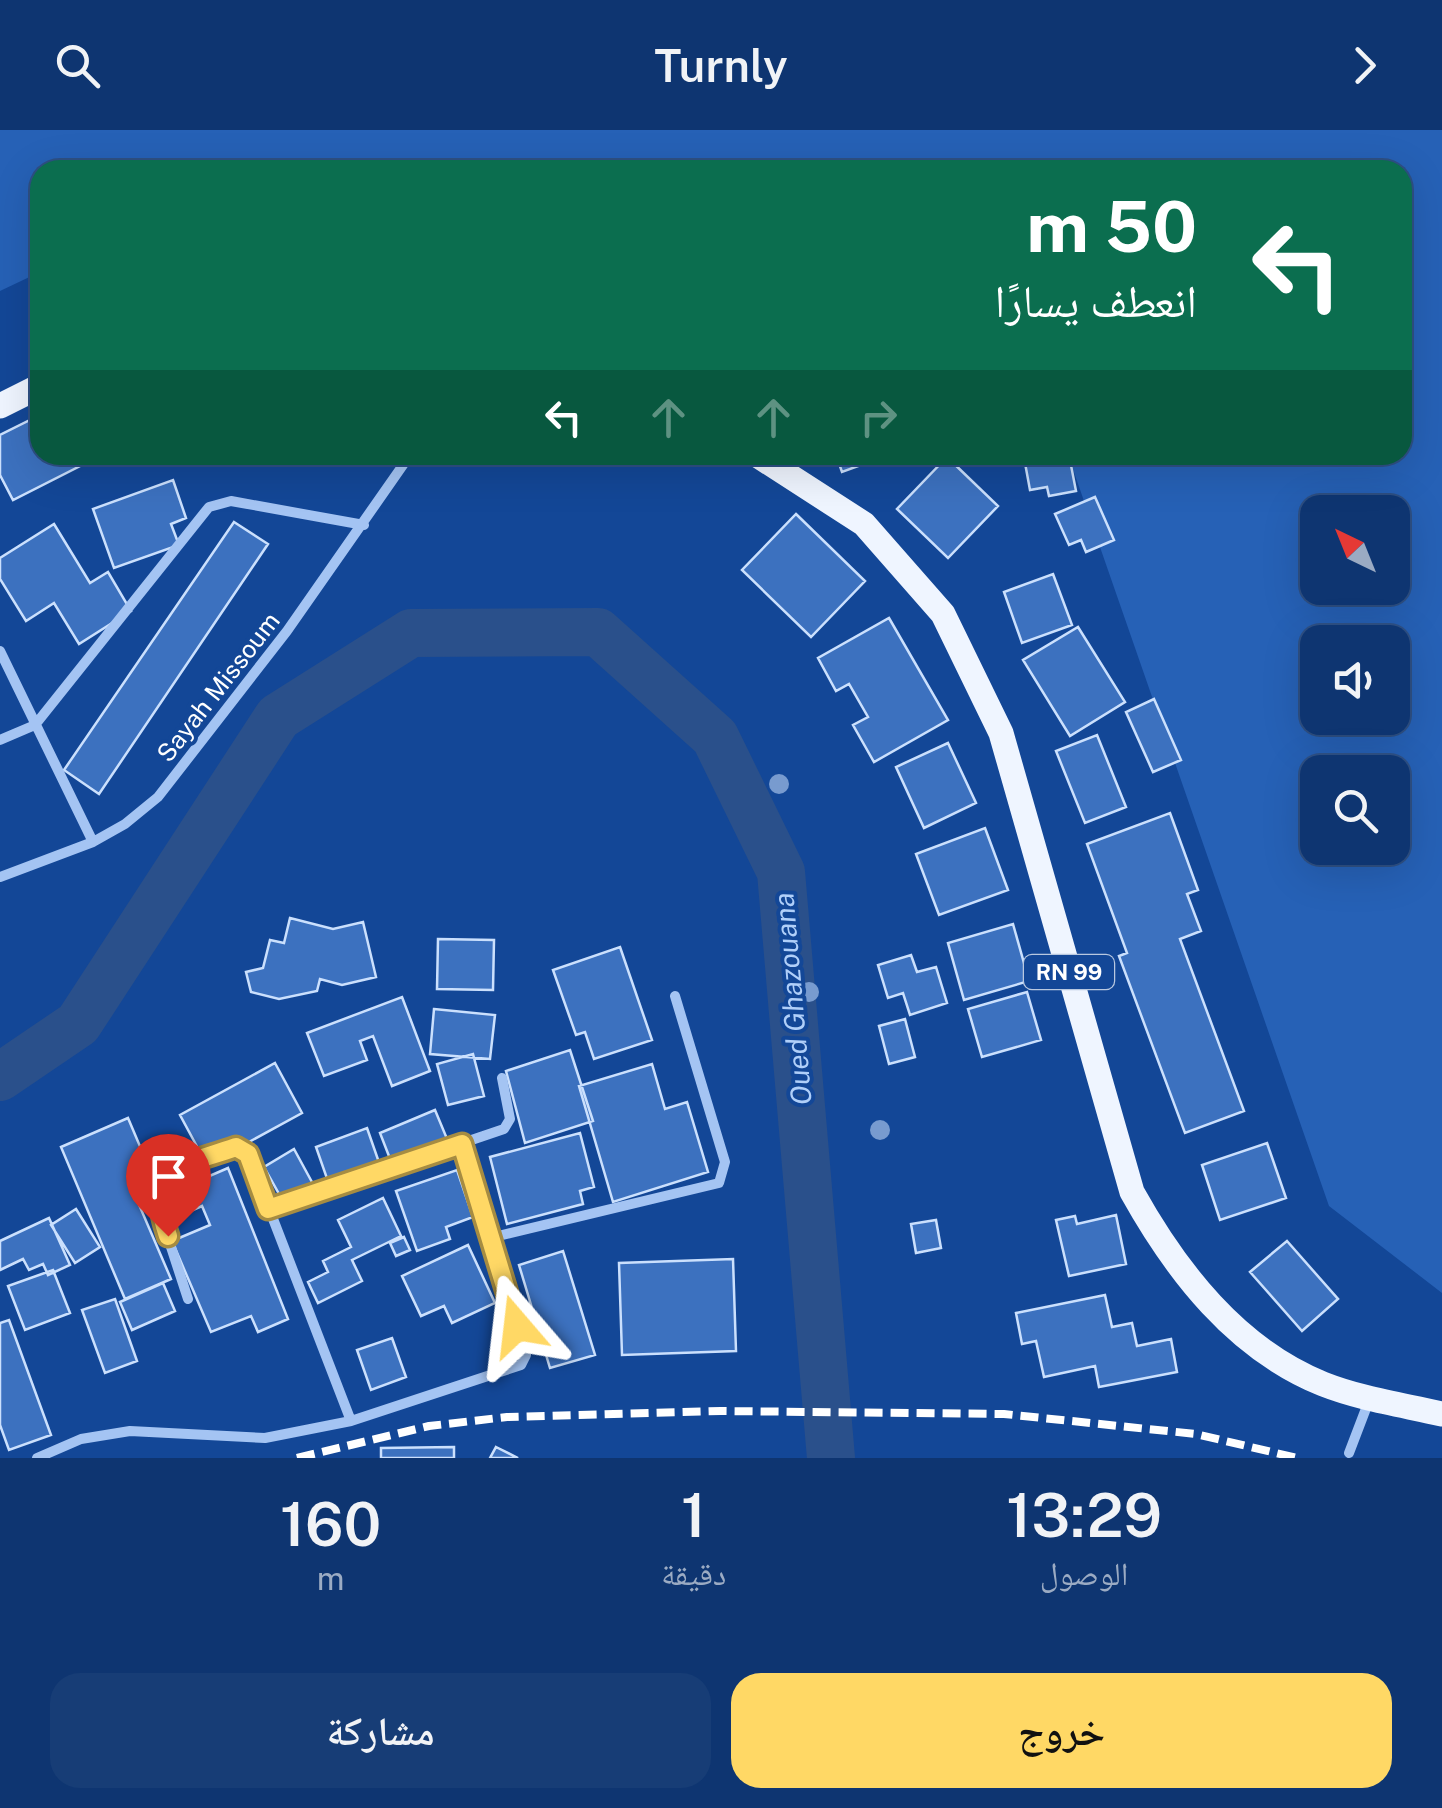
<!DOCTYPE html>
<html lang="ar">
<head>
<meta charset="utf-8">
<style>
	:root { --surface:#0e3571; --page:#173d76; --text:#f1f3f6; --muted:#9babc3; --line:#2e5084; --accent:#ffd865 }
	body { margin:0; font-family:"Public Sans","Noto Naskh Arabic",sans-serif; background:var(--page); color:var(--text); direction:rtl; height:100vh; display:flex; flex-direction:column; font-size:38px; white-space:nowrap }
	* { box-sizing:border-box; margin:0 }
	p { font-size:32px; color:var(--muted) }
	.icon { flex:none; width:55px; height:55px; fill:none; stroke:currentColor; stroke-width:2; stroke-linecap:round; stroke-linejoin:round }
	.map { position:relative; height:1328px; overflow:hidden; direction:ltr }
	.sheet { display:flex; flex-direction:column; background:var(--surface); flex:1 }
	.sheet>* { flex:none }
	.hud { position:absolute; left:30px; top:30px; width:1382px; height:305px; border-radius:30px; box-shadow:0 10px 40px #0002,0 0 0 2px var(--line); direction:rtl; background:#0b6e4f; color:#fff; overflow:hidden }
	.needle { width:65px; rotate:317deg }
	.fabs { position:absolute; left:1300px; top:365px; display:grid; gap:20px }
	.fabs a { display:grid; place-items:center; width:110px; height:110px; border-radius:20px; background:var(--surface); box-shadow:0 10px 40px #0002,0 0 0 2px var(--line); font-size:50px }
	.pin { position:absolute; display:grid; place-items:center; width:85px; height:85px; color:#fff; margin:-102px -42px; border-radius:50% 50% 50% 0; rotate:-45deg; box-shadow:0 0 10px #0007 }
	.pin .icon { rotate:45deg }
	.me { position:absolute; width:110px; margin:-55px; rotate:343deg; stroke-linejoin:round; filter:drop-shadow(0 0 8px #0008) }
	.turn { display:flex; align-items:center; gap:35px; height:210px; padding:0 50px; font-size:45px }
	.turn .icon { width:130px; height:130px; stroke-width:2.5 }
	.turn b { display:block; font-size:70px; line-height:85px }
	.lanes { display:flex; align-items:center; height:95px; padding:0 50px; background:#0003; justify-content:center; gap:50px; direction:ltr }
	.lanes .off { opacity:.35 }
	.eta { display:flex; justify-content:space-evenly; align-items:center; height:170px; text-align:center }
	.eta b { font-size:60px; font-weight:600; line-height:70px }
	.action { display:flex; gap:20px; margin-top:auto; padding:20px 50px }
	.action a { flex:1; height:115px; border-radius:30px; background:var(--accent); color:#111; font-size:40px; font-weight:600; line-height:115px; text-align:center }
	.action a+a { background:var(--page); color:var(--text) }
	header { display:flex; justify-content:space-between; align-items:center; height:130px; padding:0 50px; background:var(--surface); font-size:45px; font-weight:600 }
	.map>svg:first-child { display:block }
</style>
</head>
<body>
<header><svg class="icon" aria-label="forward" viewBox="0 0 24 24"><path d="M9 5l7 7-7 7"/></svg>Turnly<svg class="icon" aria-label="search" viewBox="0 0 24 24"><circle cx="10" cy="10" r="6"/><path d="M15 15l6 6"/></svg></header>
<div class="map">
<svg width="1442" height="1328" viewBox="0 0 1442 1328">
	<rect width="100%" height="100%" fill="#134797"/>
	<path fill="#2661b6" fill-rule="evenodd" d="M0,0H1442V1163L1329,1076L1068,325H1402V40H40V142L0,161ZM1318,382H1392V458H1318ZM1318,512H1392V588H1318ZM1318,642H1392V718H1318Z"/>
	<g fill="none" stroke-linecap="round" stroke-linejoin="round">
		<path stroke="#2a508b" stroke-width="48" d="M0,947L78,894L278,587L411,503L598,502L715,607L781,742L831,1328"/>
	</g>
	<path fill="#3c71bf" stroke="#cbe0fd" stroke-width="2.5" d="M40,285V325H84L88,332L13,370L0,345V305Z
		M836,325H857L861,335L842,342Z
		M1040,325H1069L1076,361L1049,366L1047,357L1030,360L1025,333L1041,330Z
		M947,327L998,376L948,428L897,379Z
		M173,350L186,388L171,394L179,415L114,438L93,379Z
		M1095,367L1114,410L1086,422L1081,410L1069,415L1055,384Z
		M796,384L865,451L811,507L742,440Z
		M234,392L268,414L99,664L64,640Z
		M54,394L90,453L108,442L131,481L79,514L54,473L26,491L0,449V428Z
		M1053,444L1072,495L1022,513L1004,462Z
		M889,488L948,590L874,632L853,595L868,587L849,554L836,561L818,528Z
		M1078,497L1125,572L1070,606L1023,530Z
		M1154,569L1181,630L1153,642L1126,582Z
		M1097,605L1126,677L1085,693L1056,621Z
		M948,613L976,673L924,698L896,637Z
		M1170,683L1198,760L1187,764L1201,801L1180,809L1244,981L1185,1003L1119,826L1127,823L1087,714Z
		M985,698L1008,760L939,785L916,724Z
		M290,788L333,799L363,792L376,847L342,855L320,849L317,861L279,869L251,862L246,842L263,838L270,810L284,813Z
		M1013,794L1029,851L964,870L948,813Z
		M438,809L494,810L493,860L437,859Z
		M620,817L652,910L594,929L585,902L576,905L553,840Z
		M911,825L917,842L936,837L947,873L910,885L903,863L888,868L878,835Z
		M1027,862L1041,910L982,927L968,879Z
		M402,867L430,941L392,956L373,906L360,911L367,930L324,946L307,903Z
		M434,879L495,885L490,929L430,924Z
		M905,889L915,927L889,934L879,896Z
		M570,920L593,991L525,1013L506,941Z
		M473,924L484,966L448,975L437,934Z
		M275,933L302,983L207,1035L180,985Z
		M652,934L665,979L687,972L708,1042L613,1072L579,956Z
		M435,980L450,1016L394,1039L380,1003Z
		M128,988L153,1047L131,1056L171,1149L125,1169L61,1017Z
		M367,998L382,1041L331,1060L316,1017Z
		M580,1003L594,1057L580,1061L583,1074L507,1094L490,1027Z
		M1267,1013L1286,1068L1220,1090L1202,1035Z
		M294,1019L313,1054L283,1071L264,1037Z
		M228,1038L288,1189L258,1202L251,1186L211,1202L172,1111L210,1095L202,1076L186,1083L177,1060Z
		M457,1040L473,1087L446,1097L450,1109L417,1121L396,1061Z
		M383,1068L401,1106L352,1130L362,1151L318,1173L308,1152L328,1142L323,1131L351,1117L338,1090Z
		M76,1079L100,1117L75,1133L51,1095Z
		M1116,1085L1126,1134L1069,1146L1056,1090L1075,1086L1077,1094Z
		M49,1088L70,1135L48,1145L43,1134L29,1140L23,1129L0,1140V1111Z
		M936,1090L941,1118L916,1123L911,1094Z
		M404,1107L410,1120L396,1126L390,1113Z
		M1287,1111L1338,1169L1302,1201L1250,1142Z
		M468,1115L495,1173L452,1193L444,1176L421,1186L402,1146Z
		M563,1121L595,1225L550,1238L519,1135Z
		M733,1129L736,1221L622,1225L619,1133Z
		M53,1140L70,1183L25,1200L8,1156Z
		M163,1153L175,1181L132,1200L120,1172Z
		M1105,1165L1112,1197L1132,1193L1137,1216L1171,1209L1177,1242L1099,1257L1095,1236L1044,1247L1036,1211L1022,1214L1016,1183Z
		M115,1169L137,1231L105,1243L82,1180Z
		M9,1190L51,1305L9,1320L0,1295V1193Z
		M392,1208L406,1247L371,1260L357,1220Z
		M454,1317V1328H381V1318Z
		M496,1317L518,1328H490Z"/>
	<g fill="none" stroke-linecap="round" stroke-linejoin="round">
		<path stroke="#a4c4f3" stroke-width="10" d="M0,521L93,712
			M0,610L35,595L209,377L231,371L364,395
			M0,747L93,712L125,694L158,667L287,501L410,325
			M268,1079L504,999L510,989L502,948
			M490,1108L719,1053L725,1032L675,866
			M188,1169L157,1074C158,1034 204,1028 236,1017L248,1024L351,1291
			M1349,1323L1370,1268
			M37,1328L81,1309L130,1301L265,1308L351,1291L521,1235L526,1225L462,1014"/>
		<path stroke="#eff5ff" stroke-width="25" d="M0,276L40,256
			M757,325L864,394L943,484L1001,603L1132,1062C1176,1141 1236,1219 1323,1254C1361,1269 1403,1275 1442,1284"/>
		<path stroke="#fff" stroke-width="8" stroke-dasharray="18 8" stroke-linecap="butt" d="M297,1328L429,1296L507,1287L721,1281L1004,1284L1196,1304L1297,1328"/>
	</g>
	<g fill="#789bcf">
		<circle cx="779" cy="654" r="10"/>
		<circle cx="809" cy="862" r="10"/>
		<circle cx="880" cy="1000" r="10"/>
	</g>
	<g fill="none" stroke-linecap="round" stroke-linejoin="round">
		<g stroke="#a68c42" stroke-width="25">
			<path id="route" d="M168,1106C144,1034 177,1038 236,1017L248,1024L268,1079L462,1014L517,1196"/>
		</g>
		<use href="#route" stroke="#ffd865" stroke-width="18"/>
	</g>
	<g text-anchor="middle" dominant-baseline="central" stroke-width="8" stroke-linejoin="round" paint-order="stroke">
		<rect fill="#134797" stroke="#b8c8e0" stroke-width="2.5" x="1024" y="825" width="90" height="34" rx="8"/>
		<g font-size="22" font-weight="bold" fill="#fff">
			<text x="1069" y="842">RN 99</text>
		</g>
		<g font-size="25" fill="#fff" stroke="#134797">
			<text transform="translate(218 557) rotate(-52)">Sayah Missoum</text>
		</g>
		<g font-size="28" font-style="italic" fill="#b0cff9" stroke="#134797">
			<text transform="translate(792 869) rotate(-95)">Oued Ghazouana</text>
		</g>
	</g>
</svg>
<div class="fabs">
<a><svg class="needle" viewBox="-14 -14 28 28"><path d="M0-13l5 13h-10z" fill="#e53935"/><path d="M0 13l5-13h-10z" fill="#9babc3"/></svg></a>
<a><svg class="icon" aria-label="sound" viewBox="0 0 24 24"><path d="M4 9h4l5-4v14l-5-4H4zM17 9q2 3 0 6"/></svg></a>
<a><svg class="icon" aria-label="search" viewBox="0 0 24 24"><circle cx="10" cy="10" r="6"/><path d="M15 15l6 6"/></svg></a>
</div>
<div class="pin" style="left:168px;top:1106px;background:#d93025"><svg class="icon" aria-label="arrive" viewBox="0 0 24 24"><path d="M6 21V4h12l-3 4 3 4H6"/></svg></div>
<svg class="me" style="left:517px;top:1196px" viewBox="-20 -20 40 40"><path d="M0-17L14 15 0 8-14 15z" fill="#ffd865" stroke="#fff" stroke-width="4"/></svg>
<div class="hud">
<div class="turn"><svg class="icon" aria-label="left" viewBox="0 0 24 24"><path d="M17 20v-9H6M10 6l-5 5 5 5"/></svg><div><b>50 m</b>انعطف يسارًا</div></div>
<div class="lanes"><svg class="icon" aria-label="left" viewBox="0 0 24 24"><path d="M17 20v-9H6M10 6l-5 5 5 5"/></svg><svg class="icon off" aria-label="ahead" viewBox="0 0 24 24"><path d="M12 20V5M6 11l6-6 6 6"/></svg><svg class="icon off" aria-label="ahead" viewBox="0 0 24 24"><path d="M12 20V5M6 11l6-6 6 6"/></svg><svg class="icon off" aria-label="right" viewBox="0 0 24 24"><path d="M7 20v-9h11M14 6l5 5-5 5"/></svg></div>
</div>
</div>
<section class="sheet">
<div class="eta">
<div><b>13:29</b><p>الوصول</p></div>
<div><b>1</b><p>دقيقة</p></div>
<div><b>160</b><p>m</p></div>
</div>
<div class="action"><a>خروج</a><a>مشاركة</a></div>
</section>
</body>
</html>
